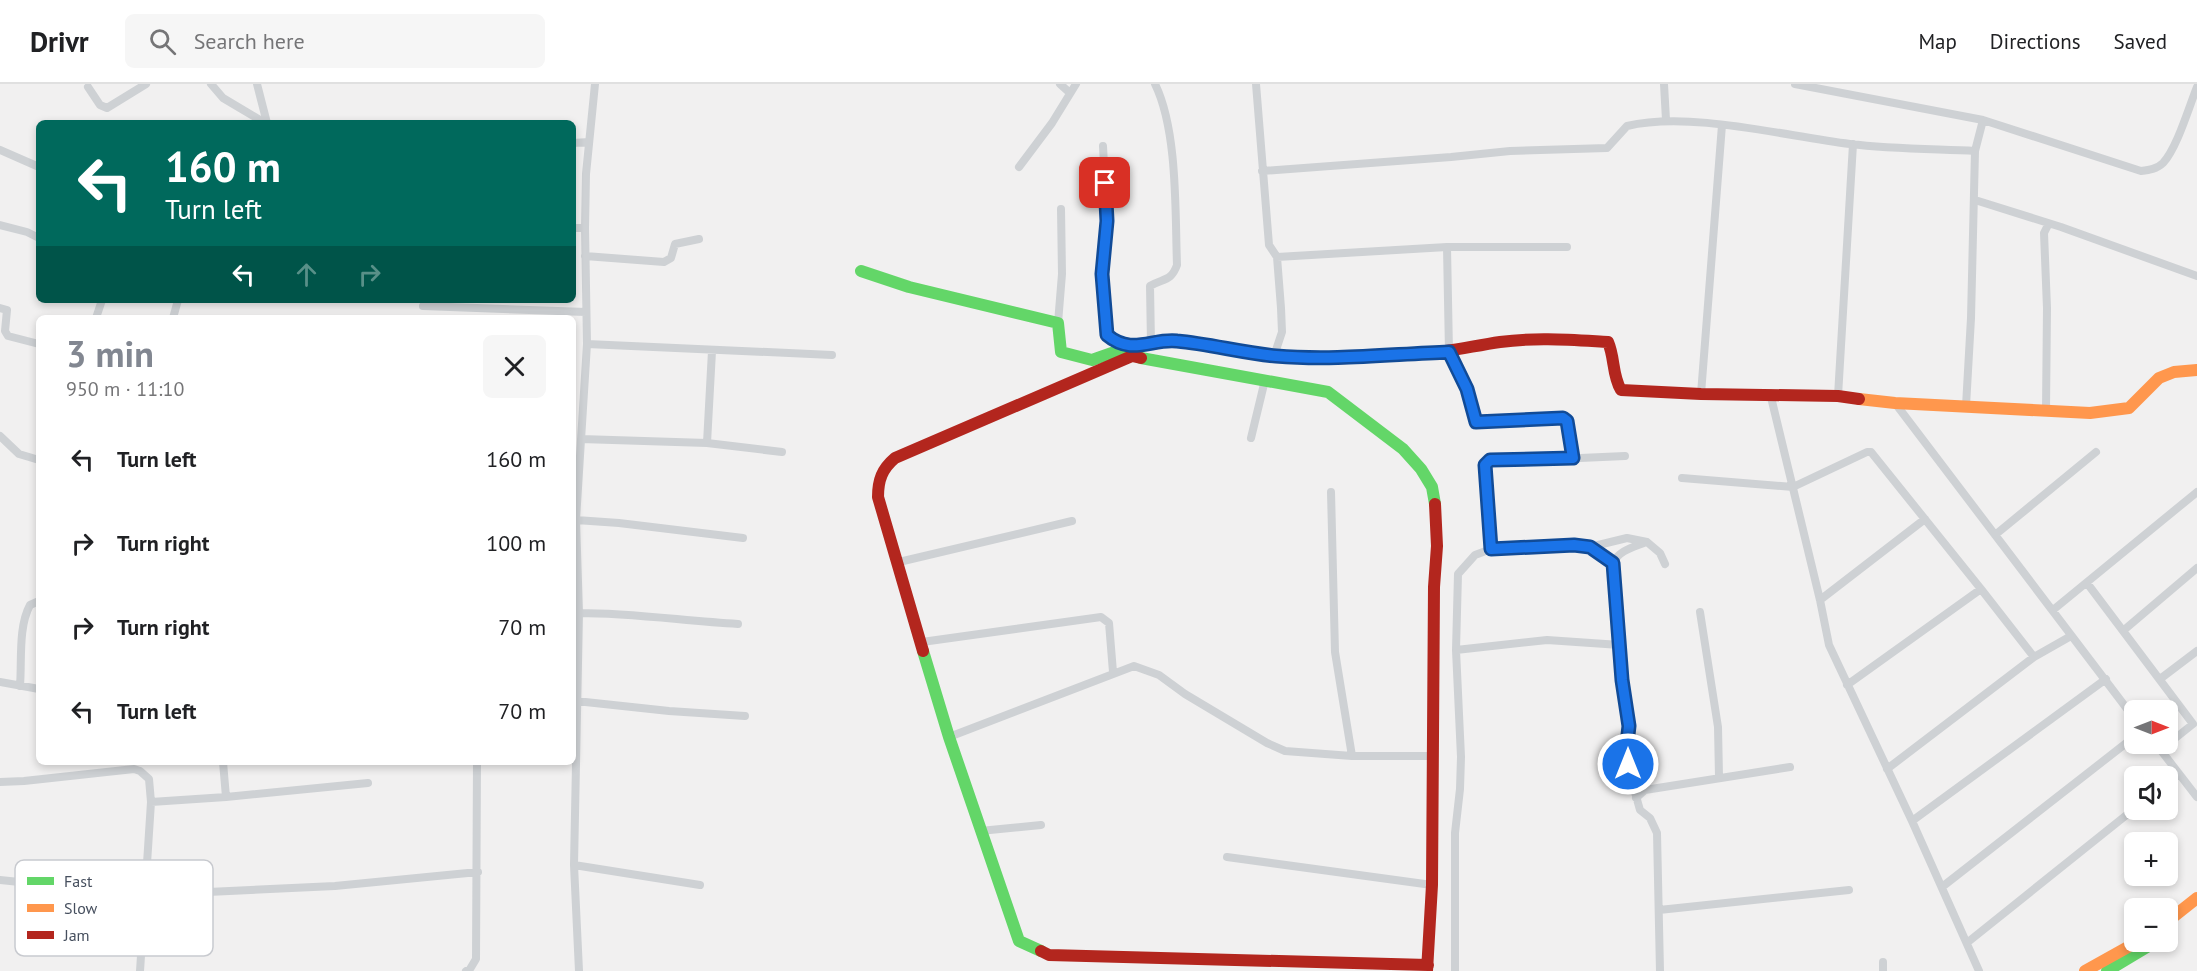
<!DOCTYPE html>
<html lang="en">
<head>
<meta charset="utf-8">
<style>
	:root { --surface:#fff; --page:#f6f6f6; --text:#202124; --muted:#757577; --line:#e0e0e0; --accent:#828791 }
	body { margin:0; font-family:"PT Sans",sans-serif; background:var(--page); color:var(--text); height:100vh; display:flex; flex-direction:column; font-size:22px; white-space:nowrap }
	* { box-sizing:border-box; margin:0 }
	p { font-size:20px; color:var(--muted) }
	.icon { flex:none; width:33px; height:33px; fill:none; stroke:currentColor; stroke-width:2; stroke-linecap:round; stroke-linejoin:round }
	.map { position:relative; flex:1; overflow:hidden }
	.panel { position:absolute; left:36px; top:231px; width:540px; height:450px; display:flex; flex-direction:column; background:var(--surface); border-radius:9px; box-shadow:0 3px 9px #0003 }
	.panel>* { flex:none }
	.hud { position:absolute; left:36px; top:36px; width:540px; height:183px; border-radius:9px; box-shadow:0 3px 9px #0003; background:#00695c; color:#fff; overflow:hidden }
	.needle { width:39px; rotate:90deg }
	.tools { position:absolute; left:2124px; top:616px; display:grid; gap:12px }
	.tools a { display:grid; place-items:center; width:54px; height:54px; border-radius:9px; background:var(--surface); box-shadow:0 3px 9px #0003; font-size:30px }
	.pin { position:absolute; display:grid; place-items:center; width:51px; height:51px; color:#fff; margin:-26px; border-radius:12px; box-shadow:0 3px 9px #0006 }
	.me { position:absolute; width:66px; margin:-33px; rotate:0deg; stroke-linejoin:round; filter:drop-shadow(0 0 4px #0008) }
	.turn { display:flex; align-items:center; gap:21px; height:126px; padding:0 30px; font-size:27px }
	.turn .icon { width:78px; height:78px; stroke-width:2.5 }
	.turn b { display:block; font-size:42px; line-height:51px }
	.lanes { display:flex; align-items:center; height:57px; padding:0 30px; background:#0003; justify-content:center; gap:30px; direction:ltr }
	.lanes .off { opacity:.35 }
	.round { display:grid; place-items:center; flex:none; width:63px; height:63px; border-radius:9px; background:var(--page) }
	.head { display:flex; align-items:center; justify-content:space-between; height:102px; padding:0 30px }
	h1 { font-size:36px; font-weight:600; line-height:45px; color:var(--accent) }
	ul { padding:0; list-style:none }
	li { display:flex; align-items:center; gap:18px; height:84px; padding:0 30px }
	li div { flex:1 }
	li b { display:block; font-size:22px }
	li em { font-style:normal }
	header { display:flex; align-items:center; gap:36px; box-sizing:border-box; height:84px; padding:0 30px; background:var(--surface); border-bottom:2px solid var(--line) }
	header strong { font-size:28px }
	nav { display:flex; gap:33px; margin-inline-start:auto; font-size:21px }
	.search { width:420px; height:54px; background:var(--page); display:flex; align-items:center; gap:15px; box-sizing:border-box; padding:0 21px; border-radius:9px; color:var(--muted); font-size:22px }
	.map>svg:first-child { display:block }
</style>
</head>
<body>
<header>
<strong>Drivr</strong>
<div class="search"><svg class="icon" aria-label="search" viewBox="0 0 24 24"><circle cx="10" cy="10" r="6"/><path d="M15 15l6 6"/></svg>Search here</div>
<nav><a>Map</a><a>Directions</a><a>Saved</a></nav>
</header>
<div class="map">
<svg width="2197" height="887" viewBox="0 0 2197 887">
	<rect width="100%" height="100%" fill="#f1f0f0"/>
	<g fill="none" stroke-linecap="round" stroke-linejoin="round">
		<path stroke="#ced1d4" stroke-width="8" d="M211,0L223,14L265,39
			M257,0L267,39
			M1060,0L1070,9
			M1256,0L1269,161L1277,173L1281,224L1282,248L1274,272
			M1664,0L1666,36
			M1795,0L1983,36L2141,87C2149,86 2157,85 2163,79C2177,64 2189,23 2197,3
			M88,3L100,21L107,24L146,0
			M573,59L589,58
			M1103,62L1107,137L1102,190L1107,251L1114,257L1132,262
			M0,66L39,83
			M1019,83L1052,39L1076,0
			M1262,87L1451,73L1510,67L1607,64L1627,42C1691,27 1784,52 1850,60C1891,65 1934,65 1975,67
			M1975,116L2061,143L2197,192
			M0,141L27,148L39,154
			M573,144H585
			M1447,163L1449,268L1467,305L1476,338L1563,334C1573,342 1571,362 1573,374
			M585,172L664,178L671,174L675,160L699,155
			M1277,173L1447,163H1567
			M423,222L586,228
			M0,224L7,226L5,247L8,252L39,260
			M96,234L102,216
			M173,234L178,216
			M1058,239L1062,190L1061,125
			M587,260L832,271
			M1151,260L1150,202C1163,194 1171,198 1177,181C1175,129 1178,47 1155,0
			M1770,309L1820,516L1829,561L1912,737L1979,887
			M1701,310L1722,41
			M1838,312L1853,60
			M1895,319L2134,634
			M1966,322L1971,234L1975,67L1983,36
			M2046,326L2047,224L2044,149L2048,141L2051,140
			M0,352L19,370L39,376
			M1251,354L1265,296
			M581,355L707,359L712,267
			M707,359L782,368
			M1682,394L1793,403L1867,368H1871L1981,505
			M1331,408L1335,568L1352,672
			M576,436L619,439L743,454
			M1995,451L2096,368
			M1646,458C1634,463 1619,466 1613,479L1622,596L1629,642L1626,668L1630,691L1640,726L1650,734L1657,749L1660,887
			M1590,463L1613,479
			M1491,465L1485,381L1487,378L1625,372
			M899,478L1072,437
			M2087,499L2193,640L2168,660
			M1820,516L1925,435
			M2053,526L2197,408
			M1700,528L1718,643L1719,693
			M579,529C632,529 685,537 738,540
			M2124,546L2197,484
			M922,558L1101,533L1109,539L1113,588
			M1456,566L1547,556L1620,561
			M2160,595L2197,567
			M0,598L39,605
			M1847,601L1981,505L2034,573
			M20,602C22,577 18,543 30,521L39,517
			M576,617L669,627L745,632
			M949,653L1134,582L1159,591L1185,610L1267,659L1285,667L1352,672H1432
			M2156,660L2197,713
			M223,678L226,713
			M1887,685L2034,573L2071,552
			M0,698L24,697L134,685L140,687L149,695L151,718L140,887
			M2168,699L2179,690
			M1636,714L1645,706L1790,683
			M151,718L226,713L368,699
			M1912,737L2106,595
			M980,747L1041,741
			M1227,773L1432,801
			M574,781L700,801
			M0,796L144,811L335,802L478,788
			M1942,803L2134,653
			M1659,826L1849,806
			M1968,858L2134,725
			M1883,878V887
			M466,887L470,885L476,875L477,678
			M579,887L574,781L579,529L576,436L587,260L585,144L586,90L595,0
			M1455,887V749L1460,705L1461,673L1456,566L1458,490L1475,471L1491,465L1574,461L1590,463L1627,454L1647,458L1660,469L1665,480"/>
		<path stroke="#63d668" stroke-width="12" d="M861,187L909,203L1058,239L1061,268L1092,276L1132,262L1175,256L1194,259
			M1141,274L1328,308L1403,365L1421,385L1432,403L1435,420
			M923,567L949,653L1019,857L1041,867
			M2107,887L2155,858"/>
		<path stroke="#ff974d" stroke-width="12" d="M1194,259L1274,272L1329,275L1421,270
			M1859,315L1895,319L2090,329L2129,324L2159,294L2174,288L2197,286
			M2168,837L2197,814
			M2085,887L2137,858"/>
		<path stroke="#b3261e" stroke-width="12" d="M1421,270C1448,268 1473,262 1500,258C1536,253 1572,256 1608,258C1615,274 1612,291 1621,306L1701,310L1838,312L1859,315
			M923,567L878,413C878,396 882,385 895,374L1132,272L1141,274
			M1041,867L1049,871L1428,881
			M1427,887L1432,801L1434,503L1437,462L1435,420"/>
	</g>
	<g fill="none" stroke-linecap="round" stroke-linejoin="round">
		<g stroke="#114b97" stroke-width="15">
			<path id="route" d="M1105,99L1107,137L1102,190L1107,251C1132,272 1152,254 1177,257C1210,260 1243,269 1276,272C1334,277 1392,270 1449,268L1467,305L1476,338L1563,334L1567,337L1573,374L1490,376L1485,381L1491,465L1574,461L1590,463L1613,479L1622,596L1629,642L1626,668L1628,680"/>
		</g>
		<use href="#route" stroke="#1a73e8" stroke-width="10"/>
	</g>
	<rect x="15" y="776" width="198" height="96" rx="9" fill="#fff" stroke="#c8cacf" stroke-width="1.5"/>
	<rect x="27" y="793" width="27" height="8" fill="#63d668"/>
	<rect x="27" y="820" width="27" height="8" fill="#ff974d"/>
	<rect x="27" y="847" width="27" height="8" fill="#b3261e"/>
	<g font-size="16" fill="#464f5e">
		<text x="64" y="803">Fast</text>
		<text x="64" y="830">Slow</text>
		<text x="64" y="857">Jam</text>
	</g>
</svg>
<div class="tools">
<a><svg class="needle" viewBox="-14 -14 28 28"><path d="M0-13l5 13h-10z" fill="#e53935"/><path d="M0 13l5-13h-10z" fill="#757577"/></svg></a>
<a><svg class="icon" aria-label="sound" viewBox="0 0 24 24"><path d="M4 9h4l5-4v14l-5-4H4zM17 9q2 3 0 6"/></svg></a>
<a>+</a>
<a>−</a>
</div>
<div class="pin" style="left:1105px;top:99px;background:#d93025"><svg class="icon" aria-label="arrive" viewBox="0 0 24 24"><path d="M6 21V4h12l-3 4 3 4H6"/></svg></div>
<svg class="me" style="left:1628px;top:680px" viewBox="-20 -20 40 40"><circle r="17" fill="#1a73e8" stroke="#fff" stroke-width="3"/><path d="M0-11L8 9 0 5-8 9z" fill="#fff"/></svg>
<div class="hud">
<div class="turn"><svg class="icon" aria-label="left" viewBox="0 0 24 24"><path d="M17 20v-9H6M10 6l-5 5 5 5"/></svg><div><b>160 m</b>Turn left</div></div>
<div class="lanes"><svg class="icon" aria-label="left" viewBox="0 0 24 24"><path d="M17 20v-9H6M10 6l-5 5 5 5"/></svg><svg class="icon off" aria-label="ahead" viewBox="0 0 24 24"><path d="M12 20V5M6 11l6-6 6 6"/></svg><svg class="icon off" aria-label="right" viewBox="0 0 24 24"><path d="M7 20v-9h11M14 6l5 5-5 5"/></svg></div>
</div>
<section class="panel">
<div class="head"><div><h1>3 min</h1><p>950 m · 11:10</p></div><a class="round"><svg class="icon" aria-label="close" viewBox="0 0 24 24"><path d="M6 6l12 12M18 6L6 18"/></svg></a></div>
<ul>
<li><svg class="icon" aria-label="left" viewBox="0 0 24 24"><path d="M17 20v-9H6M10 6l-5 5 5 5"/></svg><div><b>Turn left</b></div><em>160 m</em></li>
<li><svg class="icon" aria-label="right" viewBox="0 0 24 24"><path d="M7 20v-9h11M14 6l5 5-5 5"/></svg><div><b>Turn right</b></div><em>100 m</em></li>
<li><svg class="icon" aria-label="right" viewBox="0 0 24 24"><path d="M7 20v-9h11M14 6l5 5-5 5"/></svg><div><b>Turn right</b></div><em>70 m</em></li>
<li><svg class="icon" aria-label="left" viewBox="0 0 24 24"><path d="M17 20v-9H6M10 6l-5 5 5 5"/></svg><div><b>Turn left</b></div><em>70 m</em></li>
</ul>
</section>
</div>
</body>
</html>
